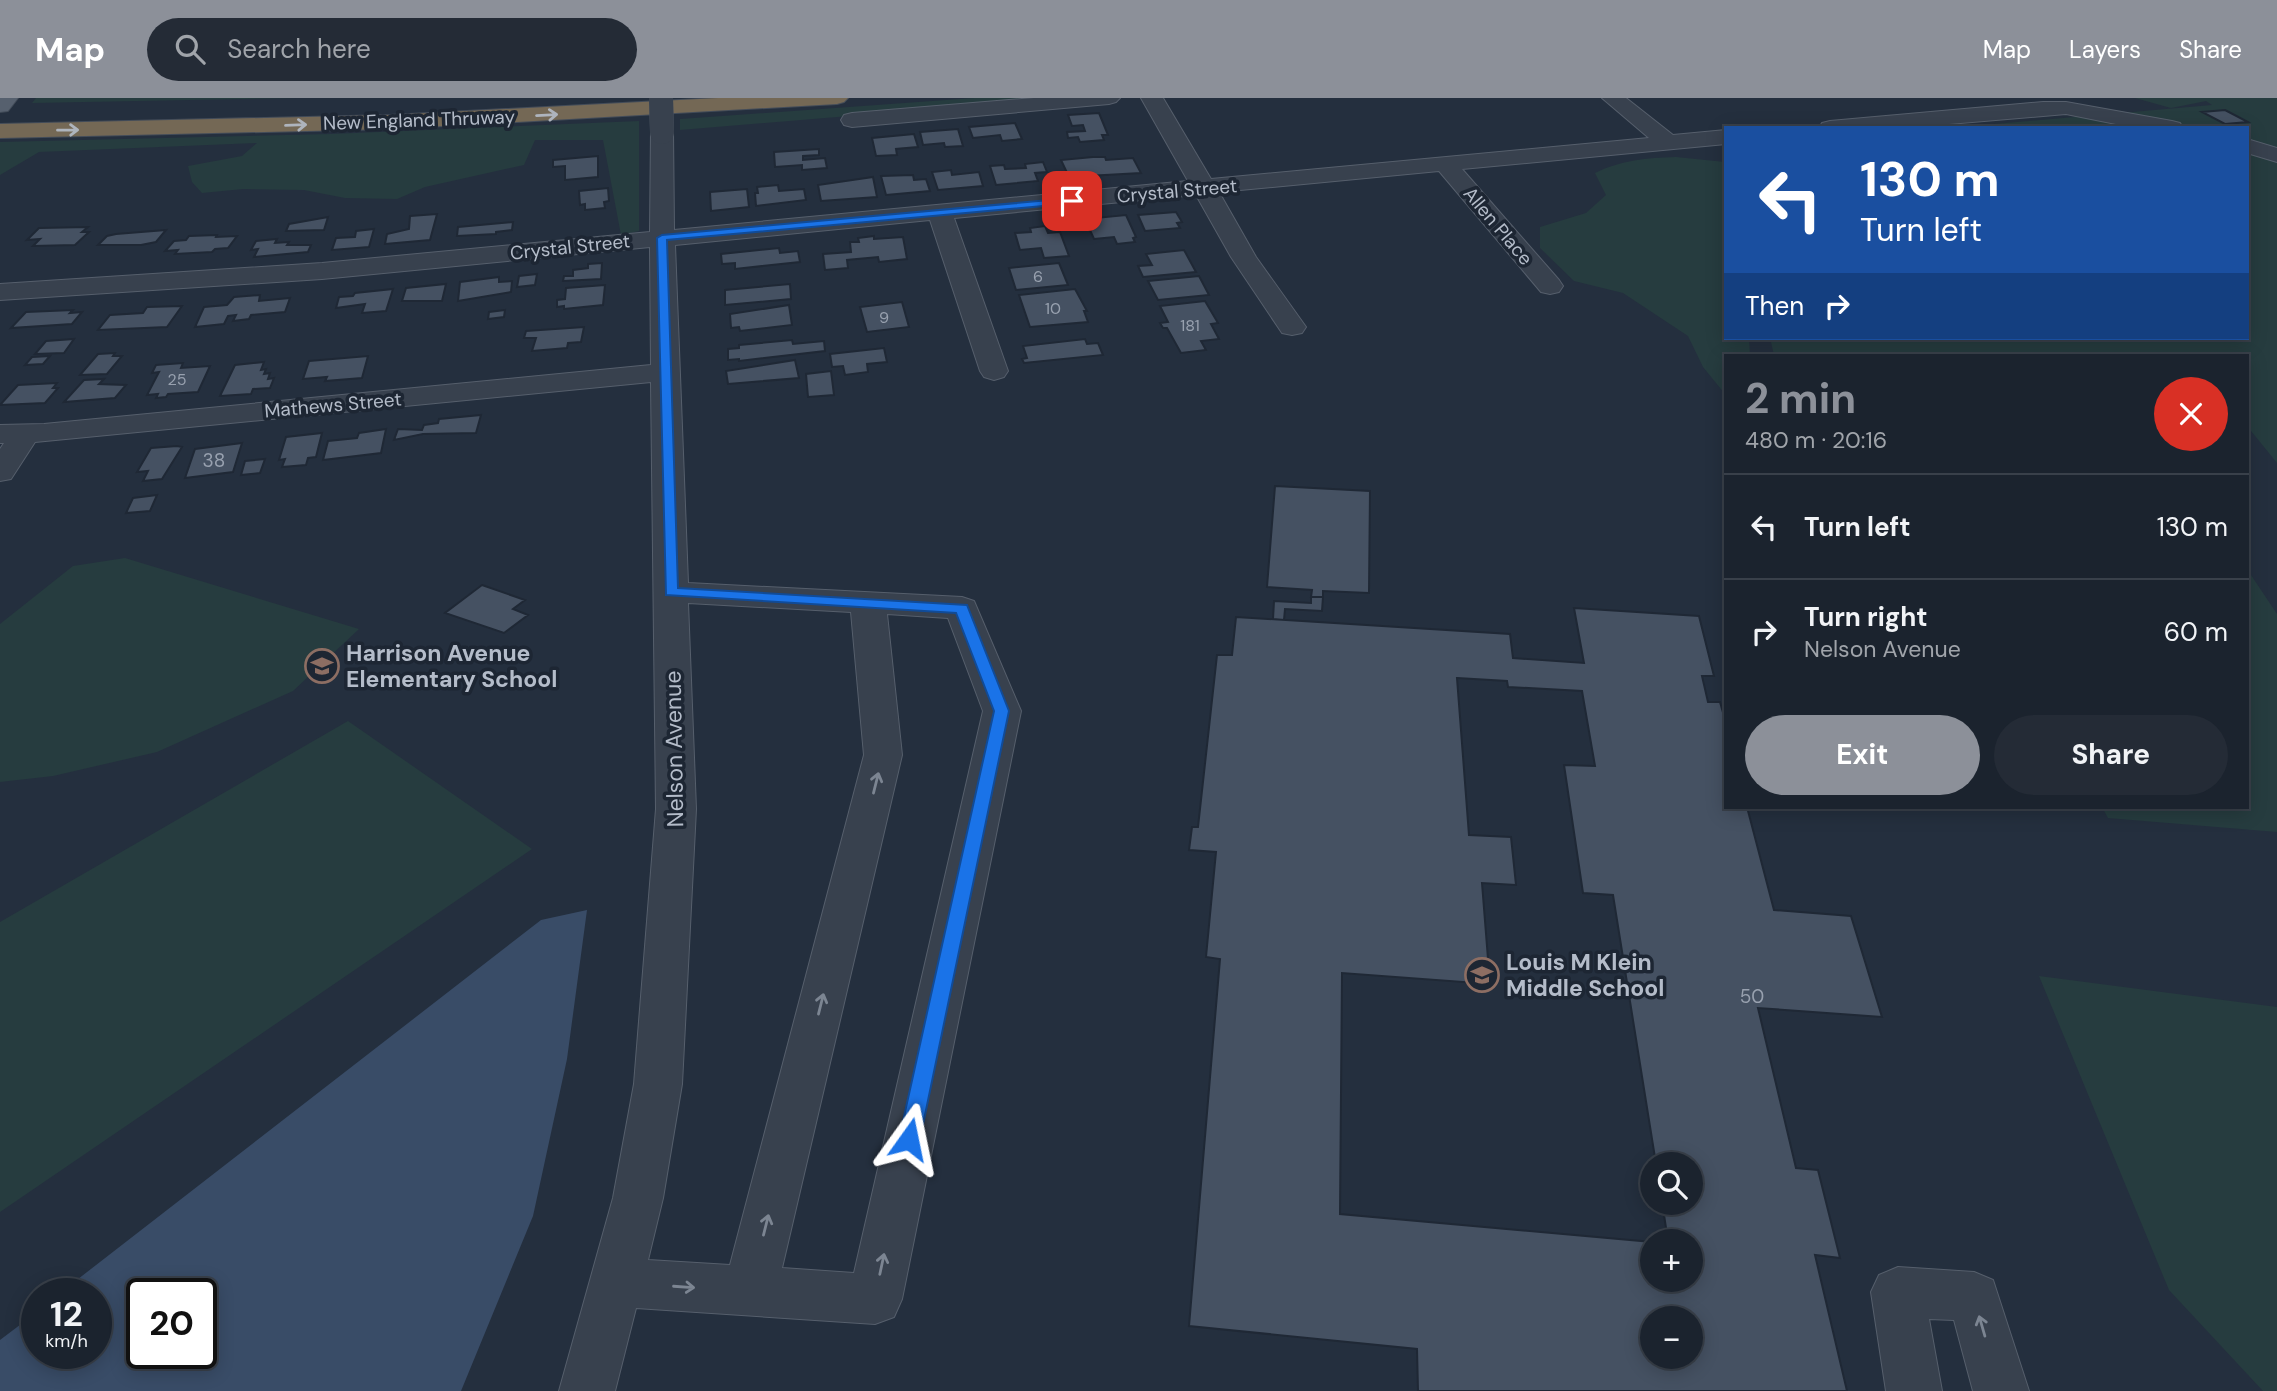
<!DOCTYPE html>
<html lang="en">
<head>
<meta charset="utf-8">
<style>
	:root { --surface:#1b232e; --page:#242b36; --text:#f1f3f6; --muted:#a0a4aa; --line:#39404a; --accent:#8c9099 }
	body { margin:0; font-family:"DM Sans",sans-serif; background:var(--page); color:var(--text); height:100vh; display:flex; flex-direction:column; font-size:26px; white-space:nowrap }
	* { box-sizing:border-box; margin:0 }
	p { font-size:23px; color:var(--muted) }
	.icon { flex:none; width:38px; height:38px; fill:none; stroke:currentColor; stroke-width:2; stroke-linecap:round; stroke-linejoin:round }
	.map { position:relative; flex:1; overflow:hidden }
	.drawer { position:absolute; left:1724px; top:256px; width:525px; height:455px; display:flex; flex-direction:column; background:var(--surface); border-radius:0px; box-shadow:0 4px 18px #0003,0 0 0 2px var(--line) }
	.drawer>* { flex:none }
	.banner { position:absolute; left:1724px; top:28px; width:525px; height:214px; border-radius:0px; box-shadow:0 4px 18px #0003,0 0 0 2px var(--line); background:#1a4fa0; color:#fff; overflow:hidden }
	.controls { position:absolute; left:1640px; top:1054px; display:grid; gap:14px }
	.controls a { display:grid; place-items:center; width:63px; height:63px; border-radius:50%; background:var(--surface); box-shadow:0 4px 18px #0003,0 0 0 2px var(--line); font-size:35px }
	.speed { position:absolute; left:21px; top:1180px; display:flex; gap:14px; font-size:35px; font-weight:700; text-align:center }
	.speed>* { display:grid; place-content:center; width:91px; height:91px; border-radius:50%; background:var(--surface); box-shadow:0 4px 18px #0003,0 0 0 2px var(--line); line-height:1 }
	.speed small { font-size:18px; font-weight:400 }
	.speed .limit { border:4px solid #111; border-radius:10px; background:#fff; color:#111 }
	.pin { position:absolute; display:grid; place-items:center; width:60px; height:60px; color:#fff; margin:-30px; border-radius:14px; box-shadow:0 4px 10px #0006 }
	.me { position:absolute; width:77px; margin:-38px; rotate:12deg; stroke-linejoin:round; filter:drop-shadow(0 0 5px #0008) }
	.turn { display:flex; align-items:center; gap:24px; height:147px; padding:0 21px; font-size:32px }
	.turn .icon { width:91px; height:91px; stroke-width:2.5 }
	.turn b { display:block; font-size:49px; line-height:60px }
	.then { display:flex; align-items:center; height:66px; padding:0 21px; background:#0003; gap:14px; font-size:26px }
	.round { display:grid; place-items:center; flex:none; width:74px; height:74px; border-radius:37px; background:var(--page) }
	.head { display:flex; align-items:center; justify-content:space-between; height:119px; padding:0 21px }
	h1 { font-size:42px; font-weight:700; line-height:52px; color:var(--accent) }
	.cta { display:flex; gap:14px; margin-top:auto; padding:14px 21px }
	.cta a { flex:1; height:80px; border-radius:42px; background:var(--accent); color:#fff; font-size:28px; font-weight:700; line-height:80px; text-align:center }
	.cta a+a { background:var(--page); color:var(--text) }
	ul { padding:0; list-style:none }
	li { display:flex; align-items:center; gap:21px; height:105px; padding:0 21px; border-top:2px solid var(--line) }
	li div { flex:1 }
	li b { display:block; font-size:26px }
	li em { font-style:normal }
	header { display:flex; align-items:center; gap:42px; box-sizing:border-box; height:98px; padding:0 35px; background:var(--accent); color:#fff }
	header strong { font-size:33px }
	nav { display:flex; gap:38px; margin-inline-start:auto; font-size:24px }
	.search { width:490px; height:63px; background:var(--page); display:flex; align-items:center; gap:18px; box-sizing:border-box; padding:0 24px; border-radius:38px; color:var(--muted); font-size:26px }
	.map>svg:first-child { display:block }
</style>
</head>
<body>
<header>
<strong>Map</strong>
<div class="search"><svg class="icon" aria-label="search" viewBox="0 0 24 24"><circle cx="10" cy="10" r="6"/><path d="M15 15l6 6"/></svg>Search here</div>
<nav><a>Map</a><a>Layers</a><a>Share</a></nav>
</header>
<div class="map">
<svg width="2277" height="1293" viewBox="0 0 2277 1293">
	<rect width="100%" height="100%" fill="#242f3e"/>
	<path fill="#263c3f" d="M36,0H298L32,5Z
		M974,0H1068L680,32V21Z
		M2135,0H2277V365L2247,328V257H1774L1770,240H2247V30H1949L2212,7L2206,3L2171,10Z
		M639,23V133L621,137L603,42H535L524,67L425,89L397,101L345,100L304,92L243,91L202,95L192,84L188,68L242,58L257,45L39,54L0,77V44L331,36Z
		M1676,59L1725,64L1726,240H1749L1750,257H1726L1725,296L1703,269L1688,238L1623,195L1574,183L1540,150V129L1586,115L1606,97L1595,75C1622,62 1646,60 1676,59Z
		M125,460L359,531L293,593L157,654L53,678L0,684V526L73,468Z
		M2247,471L2277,516V734L2108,720L2102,709H2247Z
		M348,623L532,751L0,1114V824Z
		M2039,878L2277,909V1293H2263L2169,1192Z"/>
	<path fill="#394c67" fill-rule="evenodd" d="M587,812L567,961L533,1118L461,1293H0V1242L37,1214V1255H96V1195H60L541,822ZM142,1195H201V1255H142Z"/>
	<path fill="#455162" stroke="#1f2835" stroke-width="2" fill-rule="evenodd" d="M2225,12L2248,24L2225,26L2202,14Z
		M1099,15L1108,37H1102L1104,42L1080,44L1078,39L1068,40L1067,34L1085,33L1083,27L1072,28L1068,17Z
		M1015,25L1022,41L1002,43L1000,37L973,40L969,29Z
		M958,31L963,48L945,49L944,45L923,47L920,34Z
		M914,36L918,49L896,51L897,57L876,58L872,40Z
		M819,51V57L803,58V62L825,60L827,70L802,72V67L775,69L774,54Z
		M598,58V79L565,82V68L553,69V62Z
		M1093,59H1105L1106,62L1133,60L1141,75L1069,79L1061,62Z
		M1043,64L1047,74L1035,75L1038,83L996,87L990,68L1004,67L1005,71L1026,70L1025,66Z
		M951,72L952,77L979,74L983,88L938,92L932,74Z
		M913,77L914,82L926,81L930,93L886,97L881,78Z
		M873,79L877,99L821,103L818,87Z
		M778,87L779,93L804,91L806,102L756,108L755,95H758L757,89Z
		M608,90L609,103L604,104L605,110L585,112V106L580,107L579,93Z
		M747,91L749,109L711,113L710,94Z
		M1176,114L1182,124L1177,125L1180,130L1145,133L1138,117Z
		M437,116L430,142L385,146L387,136L409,131L410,118Z
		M1126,117L1136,139L1133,140L1135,144L1117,146L1114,139L1094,141L1085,121Z
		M328,119L324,132L286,133L289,126Z
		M513,124L512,132L496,134V136L457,138L458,129Z
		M1045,128L1048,135L1060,134L1069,158L1044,160L1041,150L1020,152L1015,135L1031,134L1030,130Z
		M88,129L82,134H89L75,147L33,148L40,141L27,142L39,130Z
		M374,131L369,149L332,152L336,140L355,139L356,133Z
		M166,132L156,144L141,147H98L107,138L116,136Z
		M217,137L216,139L237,138L228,150L215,151L212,154L175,156L178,152L165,153L174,143L186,142L189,138Z
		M874,138V141L903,139L907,161L879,164L878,159L847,162L848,170L825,172L823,156L851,154L850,144H859L858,140Z
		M277,141L275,145L289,144L287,147H311L308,154L254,159L258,151L251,152L256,143Z
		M779,150L780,155L798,153L800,164L735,171V165L722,166L721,156Z
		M1184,152L1196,174L1143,179L1138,168L1152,167L1146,156Z
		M602,165L601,181L563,183L564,178H573V172L588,170V166Z
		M1059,165L1068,187L1016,192L1009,170Z
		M537,176L535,187L517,189L519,178Z
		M1199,178L1209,197L1158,202L1148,183Z
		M499,179V184L512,183L511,194L458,203L460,184Z
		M446,186L442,203H402L406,190Z
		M790,186L791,201L725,207V192Z
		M605,187L603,207L564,211V208L557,209V202L565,201L566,190Z
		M393,191L386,213L362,215L365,206L336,210L339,199L353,198L355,195Z
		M1075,191L1087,213H1084L1088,224L1030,229L1019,197Z
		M260,197L259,203L290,200L285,214L251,217L249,221L233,223L236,217L228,218L224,226L195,229L204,209L227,207L234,199Z
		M1205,203L1218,225L1211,226L1219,241L1201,243L1206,252L1181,255L1167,230H1163L1160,225L1168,224L1160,208Z
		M902,204L909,229L867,234L860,209Z
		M789,207L792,227L740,233L739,229L731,230L730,216Z
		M182,208L167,229L98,232L110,217L143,215L147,209Z
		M73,212L70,215L82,214L72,226L11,230L26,214Z
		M505,212L504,219L488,221L489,214Z
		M584,229L581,244L568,245L567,250L532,253L536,240H524L526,233Z
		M74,241L64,255L35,256L46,243Z
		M1085,241L1087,246L1098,245L1103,257L1024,265L1022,261L1027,260L1023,248Z
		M792,242L793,246L824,243L825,253L739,263V261L728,262V251L739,250V247Z
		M884,250L887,264L867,266L868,274L845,277L843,268L832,269L830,256Z
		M115,255L113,258H122L107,276L80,277L98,256Z
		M50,258L43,266L25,267L32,259Z
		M368,258L362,280L325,283L327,279L303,281L309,263Z
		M795,262L799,280L728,286L726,273Z
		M264,264L261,272L266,271L264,276L270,275L268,281L274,280L270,290L253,291L251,296L220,298L235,267Z
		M183,265L181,270L210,268L198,294L168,296L166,299L156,300L158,296L147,297L159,274L152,275L156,267Z
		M831,273L834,297L808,299L806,276Z
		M104,281L99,286L126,287L115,300L64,304L84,282Z
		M57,285L53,290H58L45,305L0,307L18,287Z
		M481,317L476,335L423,336L394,342L398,331L422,332L424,327L438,325L439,321Z
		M386,331L381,355L323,362L328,343L357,340L359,335Z
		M322,335L316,359L308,360L306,367L282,369L285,361L279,362L286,339Z
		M242,345L233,374L185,380L195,351Z
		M177,348L182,349L162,381L143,383L148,373L137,374L151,350Z
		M265,361L260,375L241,377L245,363Z
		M1275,388L1370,393L1369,495L1323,493V499H1311L1312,492L1267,489Z
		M157,397L150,413L126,415L133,400Z
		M482,487L525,502L513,511L528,517L504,535L445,515Z
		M1311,499H1323L1322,513L1285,511L1284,522L1273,521L1274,503L1311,505Z
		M1574,510L1699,518L1714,578H1702L1708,604H1720L1726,625V709H1747L1774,812L1851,818L1882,919L1758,910L1796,1070L1818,1072L1840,1160L1815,1157L1847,1293H1418L1417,1251L1189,1228L1220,861L1206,859L1216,754L1189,752L1192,729H1198L1217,557H1232L1236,519L1510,536L1513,560L1584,565ZM1457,580L1507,583L1508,589L1582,593L1595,668L1564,667L1583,795L1613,797L1656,1066H1690V1104H1662L1668,1143H1690V1181H1652V1144L1340,1116L1342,875L1490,886L1482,785L1516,787L1511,739L1469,737ZM1652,1220H1690V1258H1652Z"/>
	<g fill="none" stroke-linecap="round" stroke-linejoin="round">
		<g stroke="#565f6c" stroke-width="2">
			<path id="minor" d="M1034,0H1120L1116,4L1109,6L852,29L844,27L841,22L844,17L852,15Z
				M1141,0H1163L1211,81L1649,40L1602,0H1626L1673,37L1726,32V46L1462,71L1559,182L1563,188L1559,194L1550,196L1541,194L1439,73L1219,94L1256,159L1306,229L1302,235L1292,237L1282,235L1278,229L1231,159L1196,97L954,120L1008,273L1004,279L994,282L984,279L980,273L930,122L675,147L688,485L962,499L974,503L1021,613L902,1201L894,1219L875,1226L636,1210L615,1293H559L613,1100L634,986L656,711L651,284L35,344L11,381L0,383V351L4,345H0V327L44,326L651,267L650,149L322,181L0,202V186L322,165L650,134L651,34L654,29H670L673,34L674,132L1188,83ZM688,505L851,514L864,657L730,1167L648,1162L663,1100L682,986L696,711ZM887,516L948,520L983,613L854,1175L782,1170L902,657Z
				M2043,4H2066L2172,23L2180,25L2183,30H2136L2066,16L1902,30H1819L1822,25L1830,23Z
				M2247,41L2277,50V64L2247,55Z
				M1898,1169L1974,1174L1993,1182L2029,1293H1973L1954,1222L1929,1221L1942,1293H1886L1871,1194L1879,1177Z"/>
		</g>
		<g stroke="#414a57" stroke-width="2">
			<path id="major" d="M0,0H18L8,13L0,14Z"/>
		</g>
		<g stroke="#434c59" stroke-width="2">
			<path id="highway" d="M718,0H848L844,4L837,6L390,31L0,40V26L390,17Z"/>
		</g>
		<use href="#minor" fill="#38414e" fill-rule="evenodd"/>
		<use href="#major" fill="#56606e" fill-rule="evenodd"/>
		<use href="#highway" fill="#746855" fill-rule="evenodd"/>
		<g stroke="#565f6c" stroke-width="24" stroke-linecap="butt">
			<path id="minor-bridge" d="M661,0L662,34"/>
		</g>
		<use href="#minor-bridge" stroke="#38414e" stroke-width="24"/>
	</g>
	<defs><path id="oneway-shaft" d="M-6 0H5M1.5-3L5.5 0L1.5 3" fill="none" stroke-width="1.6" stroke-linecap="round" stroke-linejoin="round" transform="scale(1.75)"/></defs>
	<g stroke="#aeb4bd">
		<use href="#oneway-shaft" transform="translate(547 17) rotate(-3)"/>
		<use href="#oneway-shaft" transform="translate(296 27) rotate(-2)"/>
		<use href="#oneway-shaft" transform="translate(68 32) rotate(-1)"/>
	</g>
	<g stroke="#7c8592">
		<use href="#oneway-shaft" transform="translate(876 685) rotate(-76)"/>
		<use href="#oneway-shaft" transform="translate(821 906) rotate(-76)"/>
		<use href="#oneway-shaft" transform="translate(766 1127) rotate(-76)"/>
		<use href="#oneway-shaft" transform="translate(882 1166) rotate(-78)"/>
		<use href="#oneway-shaft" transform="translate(684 1189) rotate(4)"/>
		<use href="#oneway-shaft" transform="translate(1982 1228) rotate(-106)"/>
	</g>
	<path fill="#1a73e8" stroke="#114b97" stroke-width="2" d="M1072,100L1076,101V105L667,142L678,490L967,507L1009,613L920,1041L917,1047L909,1050L902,1047L899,1041L994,613L956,515L666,497L657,140L662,137Z"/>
	<defs>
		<g id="school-ring" transform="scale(1.75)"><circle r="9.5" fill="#1d2633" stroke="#8d6e63" stroke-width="1.5"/><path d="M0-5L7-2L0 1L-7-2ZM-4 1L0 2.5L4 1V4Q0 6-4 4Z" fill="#8d6e63"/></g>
	</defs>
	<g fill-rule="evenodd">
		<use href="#school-ring" x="322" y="568"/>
		<use href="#school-ring" x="1482" y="877"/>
	</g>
	<g text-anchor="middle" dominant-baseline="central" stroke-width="7" stroke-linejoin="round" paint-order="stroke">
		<g font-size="16" fill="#98a1af">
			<text x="1038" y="178">6</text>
			<text x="1053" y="210">10</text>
			<text x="884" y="219">9</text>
			<text x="1190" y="227">181</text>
			<text x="177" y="281">25</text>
		</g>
		<g font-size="19" fill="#b4bcc9" stroke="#1d2633">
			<text transform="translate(419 22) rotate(-2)">New England Thruway</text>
			<text transform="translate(1177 93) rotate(-5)">Crystal Street</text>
			<text transform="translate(1498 128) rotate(50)">Allen Place</text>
			<text transform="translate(570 149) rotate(-6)">Crystal Street</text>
			<text transform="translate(333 307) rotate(-5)">Mathews Street</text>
		</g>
		<g font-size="19" fill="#98a1af">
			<text x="214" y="362">38</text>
			<text x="1752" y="898">50</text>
		</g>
		<g font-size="23" font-weight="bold" fill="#b4bcc9" stroke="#1d2633" text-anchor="start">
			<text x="346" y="555">Harrison Avenue<tspan x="346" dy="26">Elementary School</tspan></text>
			<text x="1506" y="864">Louis M Klein<tspan x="1506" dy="26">Middle School</tspan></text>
		</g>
		<g font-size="23" fill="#b4bcc9" stroke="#1d2633">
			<text transform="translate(674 651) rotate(-91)">Nelson Avenue</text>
		</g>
	</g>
</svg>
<div class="controls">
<a><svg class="icon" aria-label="search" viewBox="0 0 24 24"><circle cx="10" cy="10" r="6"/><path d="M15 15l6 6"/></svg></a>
<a>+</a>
<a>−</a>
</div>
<div class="speed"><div>12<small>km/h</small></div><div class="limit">20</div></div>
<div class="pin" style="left:1072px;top:103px;background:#d93025"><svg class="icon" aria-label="arrive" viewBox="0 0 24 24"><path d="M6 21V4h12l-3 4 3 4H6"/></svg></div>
<svg class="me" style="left:909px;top:1041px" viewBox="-20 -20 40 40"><path d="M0-17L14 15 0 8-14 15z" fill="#1a73e8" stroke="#fff" stroke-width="4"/></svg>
<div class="banner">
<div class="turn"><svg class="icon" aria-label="left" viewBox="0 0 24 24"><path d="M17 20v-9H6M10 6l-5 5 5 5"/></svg><div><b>130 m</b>Turn left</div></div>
<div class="then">Then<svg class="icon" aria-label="right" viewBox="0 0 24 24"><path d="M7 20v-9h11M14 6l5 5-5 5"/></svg></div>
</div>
<section class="drawer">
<div class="head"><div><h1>2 min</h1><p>480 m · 20:16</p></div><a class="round" style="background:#d93025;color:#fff"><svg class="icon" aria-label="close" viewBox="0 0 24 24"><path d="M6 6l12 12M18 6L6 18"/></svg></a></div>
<ul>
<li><svg class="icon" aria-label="left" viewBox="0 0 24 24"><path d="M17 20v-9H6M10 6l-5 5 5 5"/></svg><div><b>Turn left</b></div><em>130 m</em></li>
<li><svg class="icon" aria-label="right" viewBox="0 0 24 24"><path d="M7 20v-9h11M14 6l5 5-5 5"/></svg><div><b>Turn right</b><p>Nelson Avenue</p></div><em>60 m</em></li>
</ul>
<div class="cta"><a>Exit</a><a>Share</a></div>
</section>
</div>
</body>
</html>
